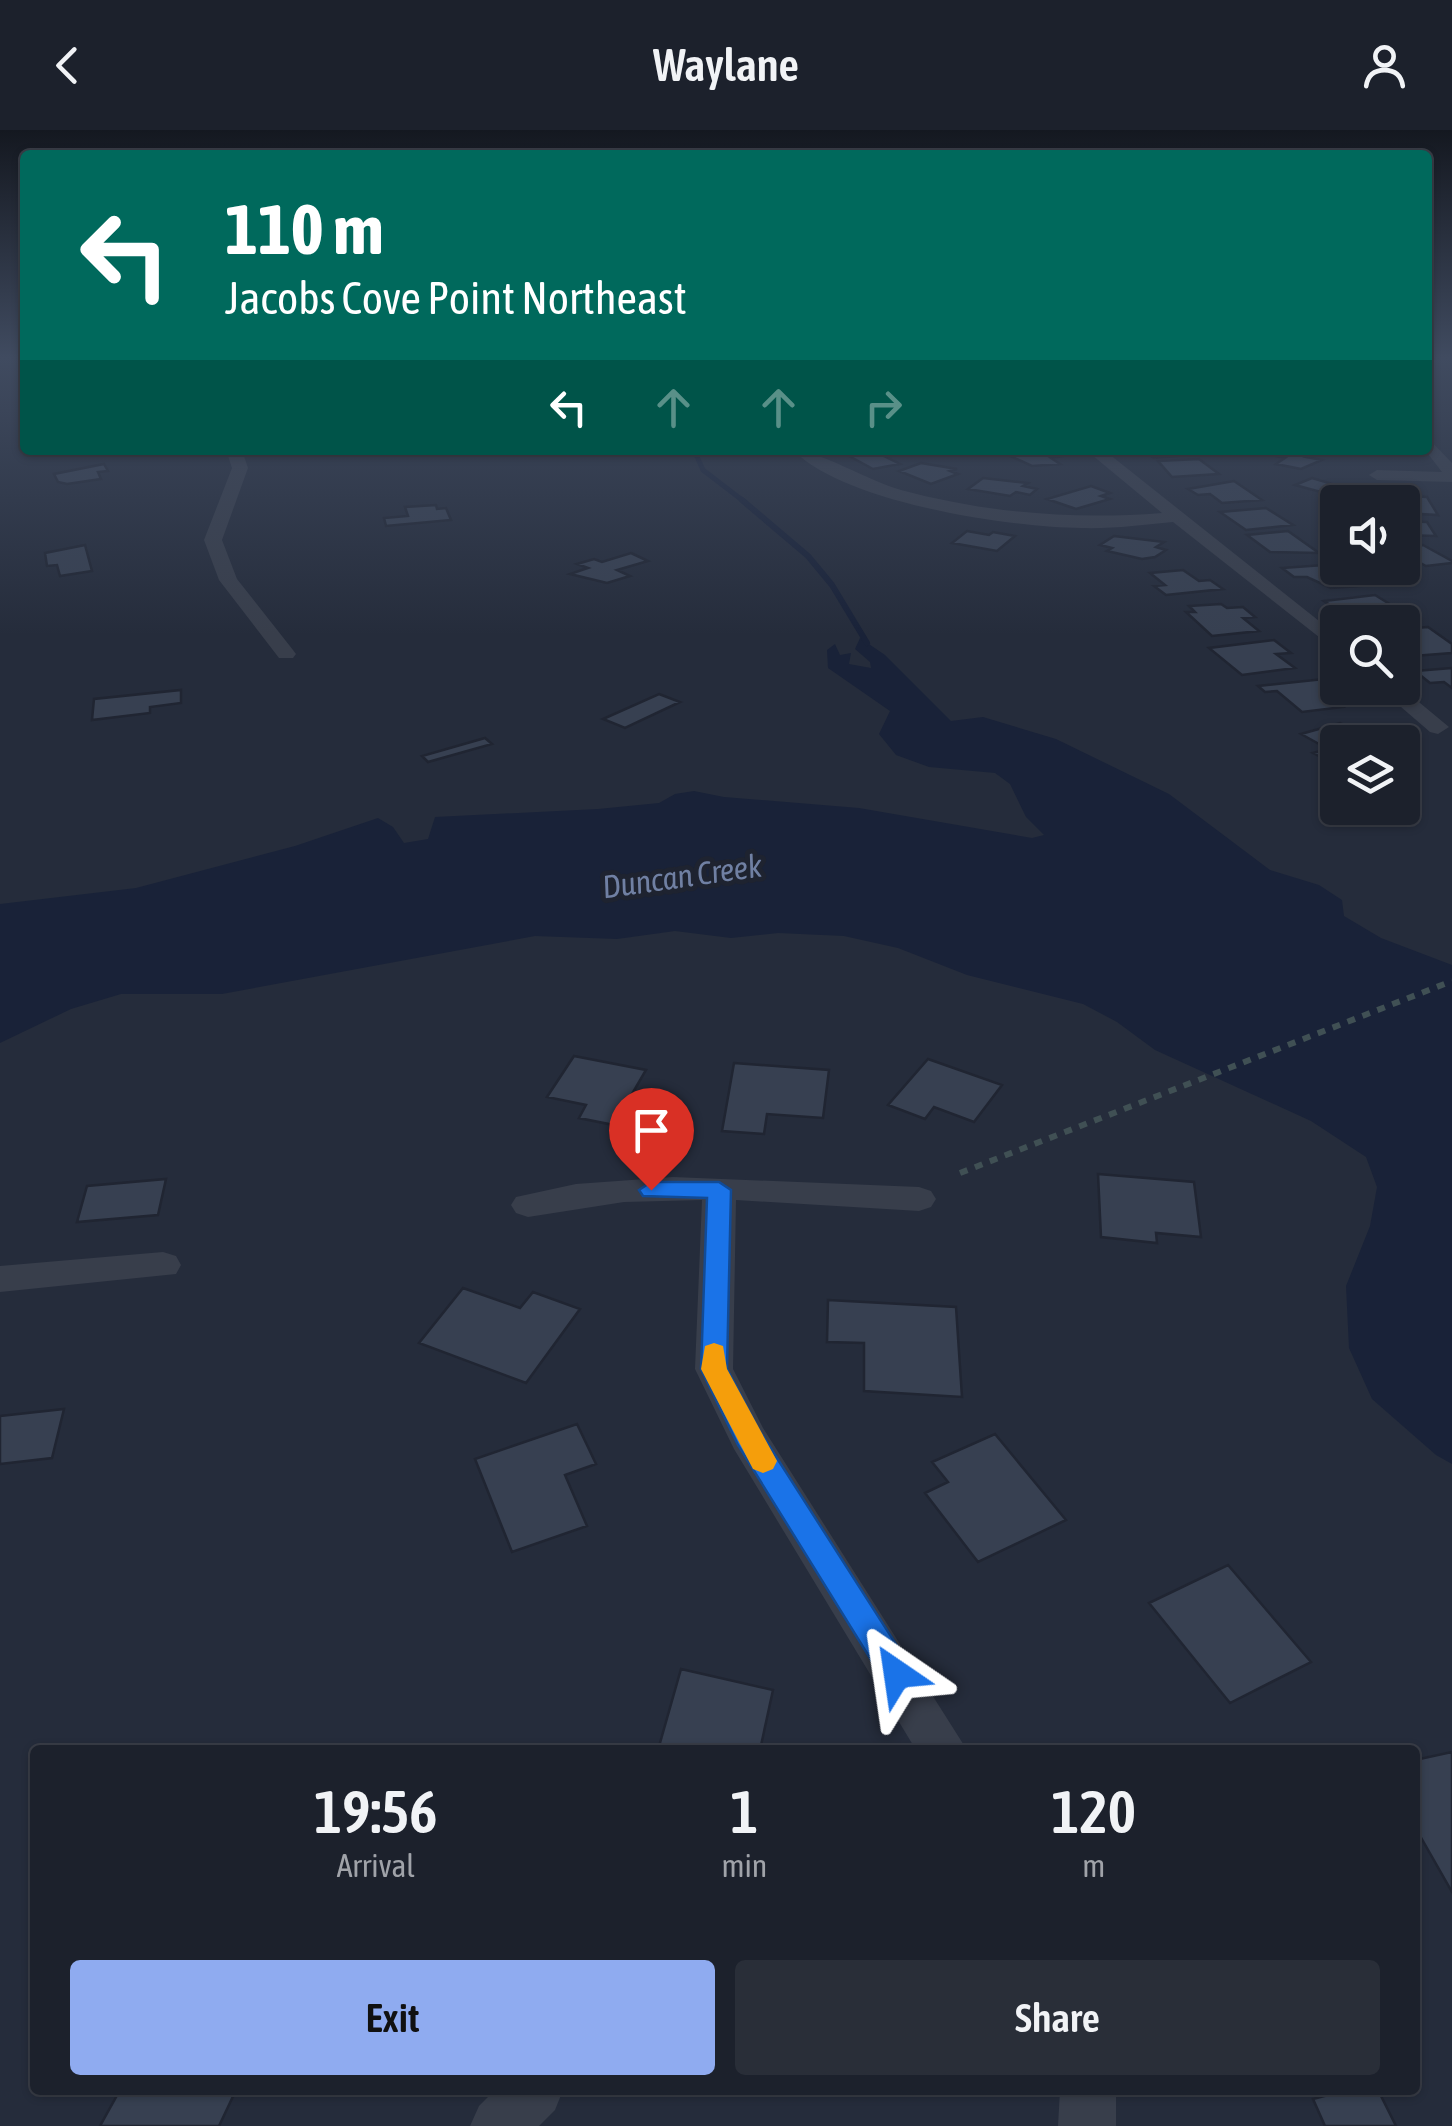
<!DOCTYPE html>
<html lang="en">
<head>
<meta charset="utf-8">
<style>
	:root { --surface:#1c212c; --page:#292e38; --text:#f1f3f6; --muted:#a0a3a9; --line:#3a3e48; --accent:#8fabf0 }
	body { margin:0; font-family:"Asap Condensed",sans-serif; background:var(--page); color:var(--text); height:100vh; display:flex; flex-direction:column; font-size:38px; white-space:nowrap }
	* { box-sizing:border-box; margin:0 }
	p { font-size:32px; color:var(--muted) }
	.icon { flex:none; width:55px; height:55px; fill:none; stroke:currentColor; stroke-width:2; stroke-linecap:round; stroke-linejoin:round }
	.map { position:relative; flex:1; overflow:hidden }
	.sheet { position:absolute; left:30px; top:1615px; width:1390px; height:350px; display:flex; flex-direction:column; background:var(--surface); border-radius:10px; box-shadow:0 2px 8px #0004,0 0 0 2px var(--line) }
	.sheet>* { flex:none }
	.top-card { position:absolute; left:20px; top:20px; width:1412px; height:305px; border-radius:10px; box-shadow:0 2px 8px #0004,0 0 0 2px var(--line); background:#00695c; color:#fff; overflow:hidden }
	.fabs { position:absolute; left:1320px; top:355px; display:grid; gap:20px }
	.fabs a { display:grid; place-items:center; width:100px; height:100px; border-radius:10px; background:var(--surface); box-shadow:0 2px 8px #0004,0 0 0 2px var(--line); font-size:50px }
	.pin { position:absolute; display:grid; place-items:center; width:85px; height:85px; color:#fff; margin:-102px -42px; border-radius:50% 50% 50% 0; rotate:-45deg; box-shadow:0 0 10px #0007 }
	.pin .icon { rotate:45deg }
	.me { position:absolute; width:110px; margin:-55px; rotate:328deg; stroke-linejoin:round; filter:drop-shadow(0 0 8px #0008) }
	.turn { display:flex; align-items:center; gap:35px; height:210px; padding:0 40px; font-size:45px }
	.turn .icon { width:130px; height:130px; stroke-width:2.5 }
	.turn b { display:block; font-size:70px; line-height:85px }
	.lanes { display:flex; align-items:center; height:95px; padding:0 40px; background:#0003; justify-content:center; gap:50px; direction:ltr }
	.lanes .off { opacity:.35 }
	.eta { display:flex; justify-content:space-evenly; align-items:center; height:170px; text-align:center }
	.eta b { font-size:60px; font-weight:600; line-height:70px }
	.cta { display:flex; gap:20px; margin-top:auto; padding:20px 40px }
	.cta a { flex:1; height:115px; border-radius:10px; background:var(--accent); color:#111; font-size:40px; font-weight:600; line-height:115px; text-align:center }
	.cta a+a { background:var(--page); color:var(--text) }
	header { display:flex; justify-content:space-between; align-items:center; height:130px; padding:0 40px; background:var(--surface); font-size:45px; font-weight:600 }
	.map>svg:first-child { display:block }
</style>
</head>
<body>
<header><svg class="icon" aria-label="back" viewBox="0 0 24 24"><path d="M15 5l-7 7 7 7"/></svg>Waylane<svg class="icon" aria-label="person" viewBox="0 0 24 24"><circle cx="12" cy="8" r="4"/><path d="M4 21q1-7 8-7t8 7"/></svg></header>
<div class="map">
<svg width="1452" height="1996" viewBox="0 0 1452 1996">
	<rect width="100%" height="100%" fill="#252c3b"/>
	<path fill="#192238" d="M860,508L885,525L951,591L983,587L1056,609L1169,664L1270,740L1319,755L1342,770L1344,786L1381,808L1452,835V1334L1436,1325L1372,1269L1349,1218L1346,1156L1370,1096L1377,1057L1366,1027L1311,991L1155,920L1117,892L1083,874L967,845L898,818L844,806L778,803L731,808L675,801L617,809L535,806L222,864H121L71,879L0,913V774L136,758L295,716L378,688L393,697L404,713L428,709L435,687L598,679L659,673L675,664L694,661L724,667L859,678L1032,708L1044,705L1026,687L1010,654L995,643L929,637L896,625L879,604L890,581L828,538L827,520L835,514L840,525L851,523L849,534L871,538L870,532L855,519Z"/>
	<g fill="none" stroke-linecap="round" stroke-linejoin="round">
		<path stroke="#192238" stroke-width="5" d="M694,320L703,340L746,373"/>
		<path stroke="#192238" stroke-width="6" d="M742,370L808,426L832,455L867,513"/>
	</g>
	<path fill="#374051" stroke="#202532" stroke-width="2.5" d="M886,320L896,325L886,327L900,334L873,339L849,326L865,320Z
		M1141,320H1192L1199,324L1154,328Z
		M1285,320L1310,325L1306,327L1322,330L1301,339L1276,334L1285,328L1275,326Z
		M1055,321L1063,326L1051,328L1060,334L1032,336L1008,325Z
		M1199,329L1219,344L1172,347L1158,331Z
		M921,333L957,339L950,341L958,344L931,354L899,341Z
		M104,334L108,341L98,342L101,349L67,354L58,352L54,344Z
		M983,348L1028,353L1023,356L1037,359L1030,365L1016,362L1010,366L968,359Z
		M1312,348L1356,361L1339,367L1295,355Z
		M1234,351L1262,370L1222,373L1210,364L1198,365L1188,359Z
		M1091,356L1110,363L1101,366L1110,369L1076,379L1047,369Z
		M1392,365L1427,367L1438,385L1403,383L1402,372L1385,371L1396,372Z
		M436,375L437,379L446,378L451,390L386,396L384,388L408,386L405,377Z
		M1266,378L1293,395L1246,400L1220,382Z
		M1402,391L1427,392L1436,406L1402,405Z
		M967,401L989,405L993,402L1015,406L997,421L952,413Z
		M1288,401L1319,423L1270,422L1247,405Z
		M1114,406L1164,412L1156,417L1166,420L1155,427L1142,429L1107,421L1112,418L1100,415Z
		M85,415L92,441L60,446L57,435L47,436L45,423Z
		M1423,415L1452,431V433L1426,436L1402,423V417Z
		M631,423L648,431L617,440L630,446L607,453L570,444L588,438L577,434L594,429L602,432Z
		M1338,434V438H1350L1374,455L1331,458L1307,447H1294L1282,438Z
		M1183,440L1199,451L1210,450L1223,459L1166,465L1154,456L1165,455L1150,443Z
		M1375,465L1409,486L1357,492L1324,471Z
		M1221,474L1227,478L1243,477L1255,487L1243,488L1259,501L1212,506L1186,482H1195L1189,476Z
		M1428,497L1452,514V523L1413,526L1402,518V499Z
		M1274,510L1291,523L1276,524L1295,538L1242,545L1209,518Z
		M1452,538V558L1444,552L1430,553L1415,541Z
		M1324,549L1340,561L1325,563L1343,577L1302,582L1277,561L1265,562L1258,556Z
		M181,560V573L150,577V583L92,590L94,569Z
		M659,564L680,572L625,598L603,589Z
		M1340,593L1378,612H1338V636L1313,623L1328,619L1301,604Z
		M485,608L492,614L428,632L422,626Z
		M574,926L646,940L614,995L579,988L586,975L547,967Z
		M928,929L1002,955L974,992L934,977L925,989L888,975Z
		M734,933L829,940L823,988L767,984L764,1004L722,1001Z
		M1098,1044L1194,1052L1201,1107L1156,1103L1157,1113L1101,1107Z
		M166,1049L158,1085L77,1092L87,1056Z
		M463,1158L520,1178L533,1162L580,1179L526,1253L419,1213Z
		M828,1170L956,1177L962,1267L864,1261V1213L827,1212Z
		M64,1279L52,1328L0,1334V1286Z
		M577,1294L596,1334L565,1345L587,1396L512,1422L475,1329Z
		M995,1304L1066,1390L978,1432L925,1363L948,1352L932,1332Z
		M1228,1435L1311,1532L1230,1573L1149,1473Z
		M681,1539L773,1560L760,1620H658Z
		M1452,1622V1762L1415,1697V1630Z
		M120,1960H236L219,1996H100Z
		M1347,1960H1378L1396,1996H1325L1313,1969Z"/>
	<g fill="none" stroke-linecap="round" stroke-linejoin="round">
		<path stroke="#405054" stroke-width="6" stroke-dasharray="8 8" stroke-linecap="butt" d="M960,1043L1452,851"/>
		<path fill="#383e4b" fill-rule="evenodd" d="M1440,226H1452V230L1442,229Z
			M1428,308L1452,333V352L1377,350L1369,345L1377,340L1442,342L1425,320Z
			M226,320H242L248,338L222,410L237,449L293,520L296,524L293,528H279L219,450L204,410L232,338Z
			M793,320C818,320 869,351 901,360C987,383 1073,390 1162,383L1086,320H1104L1338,506V522L1173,392C1143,395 1112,399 1081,398C1008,397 845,373 793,320Z
			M1379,558H1402L1449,597L1438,604L1430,602Z
			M673,1047L919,1057L931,1061L936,1069L931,1077L919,1081L736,1070L733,1239L763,1298L967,1620H916L734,1319L695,1239L702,1070L624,1072L528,1087L516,1083L511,1075L516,1067L576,1054Z
			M163,1122L176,1126L181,1135L176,1144L0,1162V1136Z
			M495,1960H563L555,1980L539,1996H470L479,1976Z
			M1060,1960H1116V1996H1058Z"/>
	</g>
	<linearGradient id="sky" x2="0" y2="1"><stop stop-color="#141820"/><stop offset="0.45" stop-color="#404b60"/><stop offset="1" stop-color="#404b60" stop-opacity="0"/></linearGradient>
	<rect width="1452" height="505" fill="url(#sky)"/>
	<path fill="#1a73e8" stroke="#114b97" stroke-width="2.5" d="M651,1052H719L731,1060L727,1239L759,1300L908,1533L913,1544L908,1554L897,1559L886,1554L738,1315L701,1239L707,1068L643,1066L639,1060Z"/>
	<path fill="#f59e0b" d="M714,1213L723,1216L727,1239L777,1331L773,1339L763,1343L753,1339L701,1239L705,1216Z"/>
	<g text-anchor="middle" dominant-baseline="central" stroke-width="10" stroke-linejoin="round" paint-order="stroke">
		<g font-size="32" font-style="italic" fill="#7080a3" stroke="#1e2330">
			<text transform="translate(682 746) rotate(-8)">Duncan Creek</text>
		</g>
	</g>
</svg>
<div class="fabs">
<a><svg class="icon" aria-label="sound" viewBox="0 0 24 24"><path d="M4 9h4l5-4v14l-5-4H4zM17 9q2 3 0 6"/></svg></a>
<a><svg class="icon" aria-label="search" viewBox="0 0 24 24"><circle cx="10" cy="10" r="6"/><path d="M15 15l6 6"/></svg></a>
<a><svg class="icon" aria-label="layers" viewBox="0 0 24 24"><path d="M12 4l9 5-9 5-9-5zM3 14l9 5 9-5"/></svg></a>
</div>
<div class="pin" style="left:651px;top:1060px;background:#d93025"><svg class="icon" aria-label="arrive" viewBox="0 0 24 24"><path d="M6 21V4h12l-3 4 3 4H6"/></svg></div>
<svg class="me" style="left:897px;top:1544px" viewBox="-20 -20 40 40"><path d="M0-17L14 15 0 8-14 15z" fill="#1a73e8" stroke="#fff" stroke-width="4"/></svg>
<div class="top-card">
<div class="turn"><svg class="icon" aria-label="left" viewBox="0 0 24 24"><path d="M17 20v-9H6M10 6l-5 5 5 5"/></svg><div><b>110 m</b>Jacobs Cove Point Northeast</div></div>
<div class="lanes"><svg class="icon" aria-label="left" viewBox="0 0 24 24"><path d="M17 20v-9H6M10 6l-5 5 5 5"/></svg><svg class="icon off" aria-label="ahead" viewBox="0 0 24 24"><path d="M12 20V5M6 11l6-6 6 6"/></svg><svg class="icon off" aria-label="ahead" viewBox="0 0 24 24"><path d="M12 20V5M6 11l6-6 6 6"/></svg><svg class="icon off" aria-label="right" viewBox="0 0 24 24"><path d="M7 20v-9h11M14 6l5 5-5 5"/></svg></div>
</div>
<section class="sheet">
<div class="eta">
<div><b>19:56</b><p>Arrival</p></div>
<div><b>1</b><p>min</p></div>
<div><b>120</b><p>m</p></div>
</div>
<div class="cta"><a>Exit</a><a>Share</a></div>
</section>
</div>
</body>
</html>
